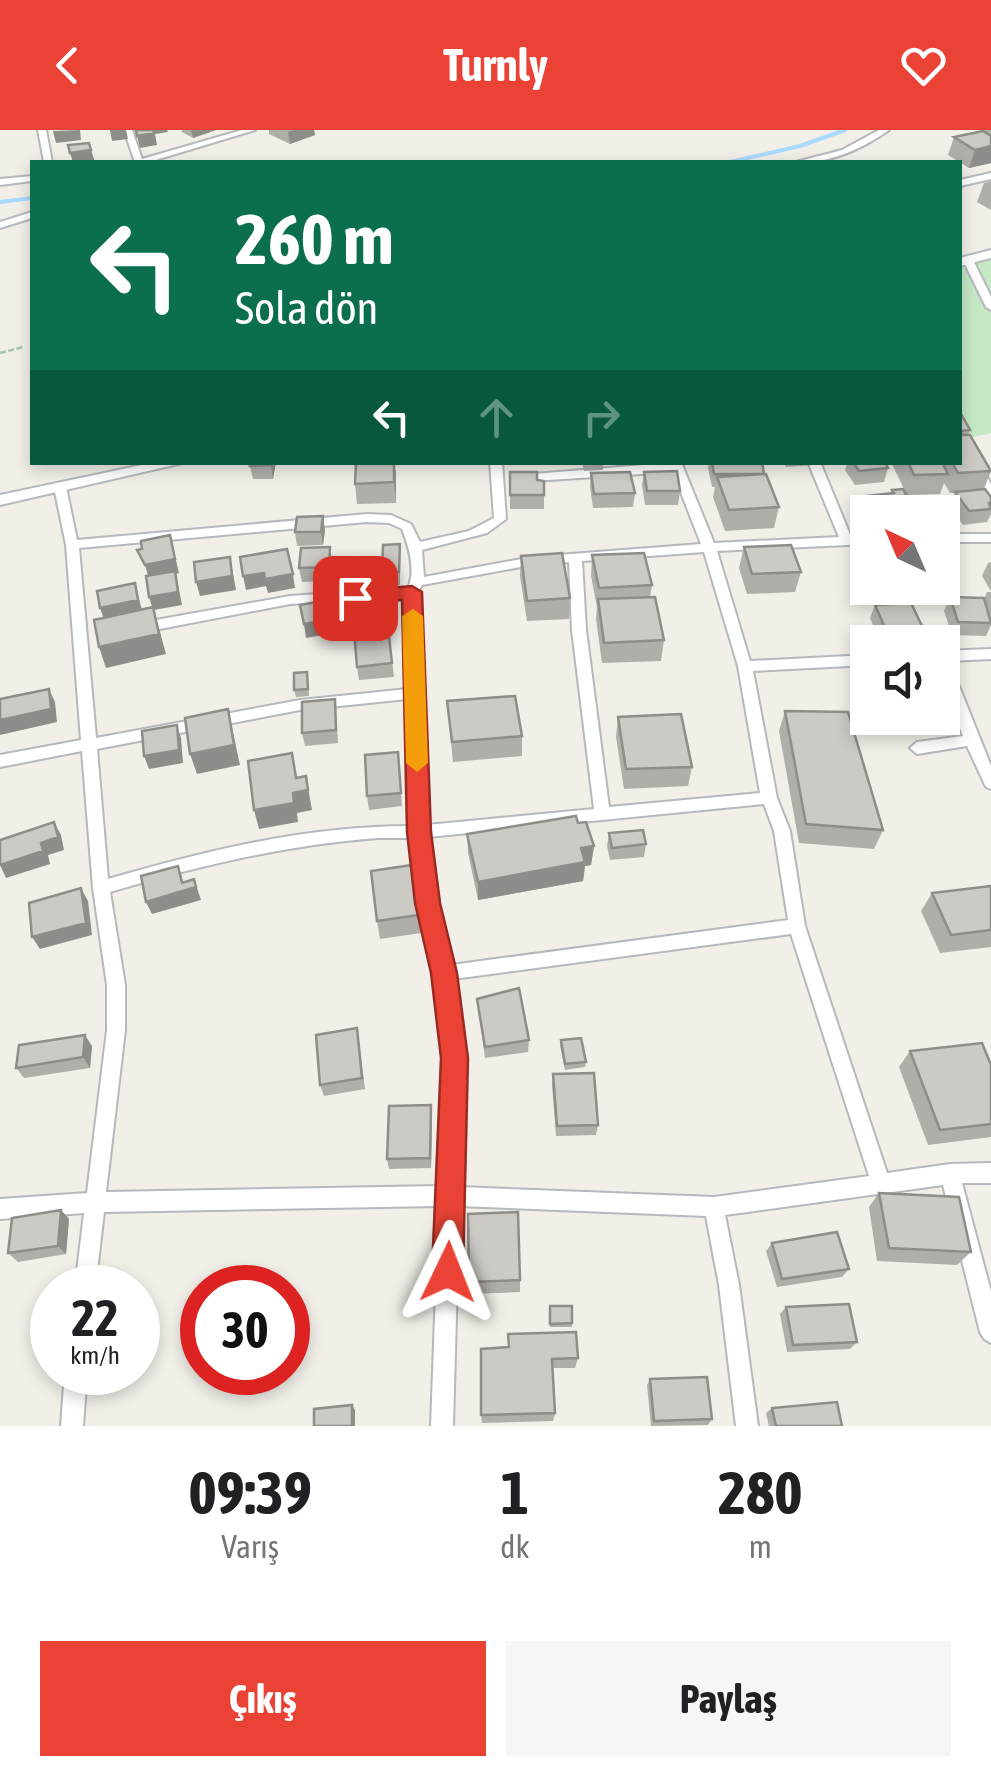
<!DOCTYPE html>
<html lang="tr">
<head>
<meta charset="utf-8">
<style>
	:root { --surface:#fff; --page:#f6f6f6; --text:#202124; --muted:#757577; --accent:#ea4335 }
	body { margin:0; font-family:"Asap Condensed",sans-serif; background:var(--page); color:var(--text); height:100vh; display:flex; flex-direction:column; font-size:38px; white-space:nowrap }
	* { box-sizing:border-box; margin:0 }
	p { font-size:32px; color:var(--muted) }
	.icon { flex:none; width:55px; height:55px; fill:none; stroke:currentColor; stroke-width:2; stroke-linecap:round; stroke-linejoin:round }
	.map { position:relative; height:1296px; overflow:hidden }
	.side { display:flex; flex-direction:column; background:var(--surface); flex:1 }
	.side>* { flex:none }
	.banner { position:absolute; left:30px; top:30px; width:932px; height:305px; border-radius:0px; box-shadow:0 5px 15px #0003; background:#0b6e4f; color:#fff; overflow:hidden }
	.needle { width:65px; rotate:316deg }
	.buttons { position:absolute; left:850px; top:365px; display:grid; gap:20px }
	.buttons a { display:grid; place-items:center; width:110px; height:110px; border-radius:0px; background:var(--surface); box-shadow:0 5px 15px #0003; font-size:50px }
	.speed { position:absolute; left:30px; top:1135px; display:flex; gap:20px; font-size:50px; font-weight:700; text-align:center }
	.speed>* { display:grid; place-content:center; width:130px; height:130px; border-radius:50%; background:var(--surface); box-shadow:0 5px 15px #0003; line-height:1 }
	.speed small { font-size:25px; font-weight:400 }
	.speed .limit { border:15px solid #d22; background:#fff; color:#111 }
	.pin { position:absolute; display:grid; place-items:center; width:85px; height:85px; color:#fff; margin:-42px; border-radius:20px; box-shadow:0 5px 15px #0006 }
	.me { position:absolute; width:110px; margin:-55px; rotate:2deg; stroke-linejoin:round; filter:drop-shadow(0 0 8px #0008) }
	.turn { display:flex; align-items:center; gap:35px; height:210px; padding:0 40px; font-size:45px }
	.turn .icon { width:130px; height:130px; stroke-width:2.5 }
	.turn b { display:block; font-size:70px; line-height:85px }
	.lanes { display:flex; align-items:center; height:95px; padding:0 40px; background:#0003; justify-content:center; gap:50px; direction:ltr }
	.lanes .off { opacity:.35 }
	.eta { display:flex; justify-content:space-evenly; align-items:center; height:170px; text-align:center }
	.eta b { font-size:60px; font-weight:700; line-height:70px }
	.button { display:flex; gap:20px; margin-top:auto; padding:20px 40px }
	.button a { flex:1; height:115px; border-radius:0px; background:var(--accent); color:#fff; font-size:40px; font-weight:700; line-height:115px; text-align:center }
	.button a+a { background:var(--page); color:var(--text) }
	header { display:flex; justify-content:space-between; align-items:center; height:130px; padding:0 40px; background:var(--accent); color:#fff; font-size:45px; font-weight:700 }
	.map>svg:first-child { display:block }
</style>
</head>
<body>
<header><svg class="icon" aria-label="back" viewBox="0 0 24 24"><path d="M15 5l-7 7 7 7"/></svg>Turnly<svg class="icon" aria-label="heart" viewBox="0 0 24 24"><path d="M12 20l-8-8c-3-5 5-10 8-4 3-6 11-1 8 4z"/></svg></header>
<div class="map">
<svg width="991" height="1296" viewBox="0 0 991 1296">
	<rect width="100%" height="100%" fill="#f1efe8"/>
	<path fill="#c5e8c5" d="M991,125V303L961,310L960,132Z"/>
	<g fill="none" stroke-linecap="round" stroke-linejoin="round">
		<path stroke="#aadaff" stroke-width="4" d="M730,32L800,16L845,0
			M0,72L32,68"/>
		<g stroke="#b5b8bc" stroke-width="4">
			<path id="street" d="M38,0H46L52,32H44Z
				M124,0H132L142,29L242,0H255L149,32H135Z
				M879,0H889C862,19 829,34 796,32L842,20Z
				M991,43V49L960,56V50Z
				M32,46V51L0,55V49Z
				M32,82V88L0,98V92Z
				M968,127L973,130L991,167V180L986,177L963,130Z
				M960,306L966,309L991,354V368L985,364L960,319Z
				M490,332H502L506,389L487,403L422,420L424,447L532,427L701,414L673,342L517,352L515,349L521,345L681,332L714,413L839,407L808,332H820L851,407L868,406V414L717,421L750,531L868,525V535L753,541L777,668L790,701L805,796L887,1043L950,1034L991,1033V1053H962L991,1162V1213L984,1209L980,1202L943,1055L725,1085L739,1155L758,1296H736L719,1155L706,1086L459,1076L453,1296H431L439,1076L104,1082L95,1158H75L84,1083L0,1089V1069L87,1063L107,900V855L93,758L82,621L0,637V625L81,610L66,415L54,357L60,353L66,357L77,410L367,384L391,385L411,394L420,412L469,401L494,388ZM367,392L389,393L402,399C409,417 416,440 408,458L290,466L139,493L132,498L139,503L290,474L406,467L408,559L300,570L96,608L79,418ZM704,422L738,536L760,663L609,677L586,500L582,431ZM569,432L572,500L594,679L427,695L418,462L422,455L532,435ZM408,569L411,696C307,696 208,720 108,749L97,619L300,580ZM764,674L774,701L788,790L451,835L436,773L428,707ZM378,708H412L420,773L435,843L445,927L440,1056L106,1062L125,900V855L110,762C198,736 285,715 378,708ZM791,804L869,1046L714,1067L460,1057L463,927L453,849Z
				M942,404H991V412H942Z
				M991,519V529L949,531L991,636V659L986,657L967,616L917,624L910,618L917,612L963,606L942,550V521Z
				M65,1242H87L83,1296H61Z"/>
		</g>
		<g stroke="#b6babf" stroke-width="4">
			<path id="secondary" d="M991,120V128L960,136V128Z
				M156,332H187L0,375V365Z"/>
		</g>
		<path stroke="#9cc7a9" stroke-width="2.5" stroke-dasharray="6 2.5" stroke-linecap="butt" d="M0,223L23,217"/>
		<use href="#street" fill="#fff" fill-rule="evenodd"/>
		<use href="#secondary" fill="#fff" fill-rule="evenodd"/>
	</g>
	<path fill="#afaea9" d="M182,0H216L193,8L182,2Z
		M269,0H314L315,5L290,14L269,4Z
		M985,0H991V33L969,38L948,25L954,7Z
		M991,51V80L977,72L984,53Z
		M960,282L970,300L968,305L991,341L984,359L991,367V384L987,392L963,395L950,376L955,363H950L944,353L940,364L907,365L891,332H960Z
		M276,332L273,349H253L250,336Z
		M582,332H603V340L584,341Z
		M709,332H762L764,344L779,377L774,398L725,401L713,367L715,357H712L708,338Z
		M783,332H813V335L786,337Z
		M848,332H885L888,338L884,352L855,355L845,340Z
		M510,342L537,350L544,351V379H510Z
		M644,342L680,361L678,375H645L642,355Z
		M396,343V373L357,374L355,354Z
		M591,343L635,363L633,377L593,378L590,357Z
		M892,360L916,381L915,382H868V390L862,379L866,366L891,363Z
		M325,400L323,415L297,416L295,402Z
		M400,414V455L384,456L382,442Z
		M744,417L801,442L795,462L747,464L739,438Z
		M592,425L652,455L650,467L664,510L661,531L602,533L596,489L597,477L591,446Z
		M521,426L570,468L569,489L527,491L520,446Z
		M332,430L331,451L302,452L299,438Z
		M991,432V461L982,446L988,433Z
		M393,459L395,493L364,495L362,481Z
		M987,462H991V495L986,506L952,505L944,481L950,467L984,469Z
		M875,475L923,498L917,512H880L870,488Z
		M388,498L394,547L359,550L357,537Z
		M308,548L309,566L296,567L294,560Z
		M335,569L338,613L305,616L302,603Z
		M447,571L522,606V626L453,632Z
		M785,581L883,700L874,719L799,713L779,601Z
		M618,587L692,637L688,656L624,659L616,607Z
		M398,622L402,676L369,680L367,666Z
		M578,693L594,716L591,735L585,736L583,751L478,770L468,723L467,704Z
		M609,703L646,714L644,727L610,730L607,716Z
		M991,756V817L940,823L921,781L932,763Z
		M419,785L421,803L380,809L377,791Z
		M477,869L529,910L528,922L485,928Z
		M359,910L365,959L324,966L320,955Z
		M561,910L586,932L585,937L565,940L560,916Z
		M92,916L90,938L24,948L16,938Z
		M910,921L991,935V1007L928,1015L899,937Z
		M553,944L598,995L596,1005L556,1006L552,955Z
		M431,975V1038L389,1039L387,1029Z
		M879,1063L971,1122L957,1135L877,1131L869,1077Z
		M61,1080L69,1089L66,1124L18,1132L8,1123Z
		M772,1113L849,1139L842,1147L777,1157L766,1121Z
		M520,1150V1162L470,1164L469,1152Z
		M786,1177L857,1212L850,1219L787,1222L780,1184Z
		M549,1180L572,1193V1197H550Z
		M508,1204L578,1228L575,1238H553L555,1283L553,1291L482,1293L481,1285L508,1217Z
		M650,1249L712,1289L708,1295L651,1296L647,1255Z
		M772,1278L842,1296H769L766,1283Z"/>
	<path fill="#8f8d8a" d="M80,0L81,10L56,13L53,1Z
		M110,0H126L128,9L112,11Z
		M152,0H167L168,2L155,4L157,15L140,18L137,6Z
		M191,0H216L193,8Z
		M294,0H314L315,5L290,14L288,2Z
		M991,16V33L969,38L975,20Z
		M91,20L95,32H73L70,23Z
		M271,332H276L273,349L271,335Z
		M394,332L396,343V373L394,352Z
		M323,386L325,400L323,415L321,402Z
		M170,405L179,443L176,444L182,475L154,480L166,524L106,538L99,517L153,480L149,467V449L145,435Z
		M330,417L332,430L331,451L329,437Z
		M230,427L236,460L200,466L196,452Z
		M264,443L293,444L295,458L268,463L266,456L246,460L243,446Z
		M135,453L143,484L105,492L100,478Z
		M338,488L340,502L306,508L304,494Z
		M49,559L55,572L57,592L0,605V590Z
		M228,579L240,635L197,644L190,624Z
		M177,595L181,608L183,633L149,639L144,626Z
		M292,623L300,662L306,646L312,680L297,683L298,692L259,699L254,680Z
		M54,692L61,705L64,720L48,725L50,734L6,748L0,735L41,713Z
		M594,716L591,735L585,736L583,751L478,770V752L581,718Z
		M178,736L186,760L194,749L201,770L152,784L146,772L182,753Z
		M81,758L88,771L92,805L40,819L32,807Z
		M85,905L92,916L90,938L83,927Z
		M431,975L432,985L431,1038L430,1028Z
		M61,1080L69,1089L66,1124L58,1116Z
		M352,1275L355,1280V1296H352Z"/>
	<path fill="#cccac5" stroke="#8f8d8a" stroke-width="2.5" d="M136,0H153L154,3L137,6Z
		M983,1L991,6V16L975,20L954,7Z
		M89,13L91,20L70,23L68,15Z
		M960,282L970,300L960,301Z
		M960,305H970L991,341L958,343L952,332H960Z
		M251,332H271V335L250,336Z
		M356,332H394V352L355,354Z
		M712,332H762L764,344H714Z
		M853,332H885L888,338L859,341Z
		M908,332H942L948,344L914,345Z
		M677,341L680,361H647L644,342Z
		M510,342H537V350L544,351V365H510Z
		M630,342L635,363L594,364L591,343Z
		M766,344L779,377L729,380L717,347Z
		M903,359L916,381L875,382L866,366L894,363L892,360Z
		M985,359L991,367V373H989L991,379L969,381L955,362Z
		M323,386L321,402H295L297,387Z
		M170,405L175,429L145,435L137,420L142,419L141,411Z
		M400,414L399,442H382L383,415Z
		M791,415L801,442L752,444L744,417Z
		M330,417L329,437L299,438L301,418Z
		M287,419L293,444L265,449L264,443L243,446L240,427Z
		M562,423L570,468L527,471L521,426Z
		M644,423L652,455L599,458L592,425Z
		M230,427L232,446L196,452L194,432Z
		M175,441L178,462L149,467L146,446Z
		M135,453L138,470L100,478L97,461Z
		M393,459V480L362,481L363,461Z
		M655,467L664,510L604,513L598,469Z
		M950,467L984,468L991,493L958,492Z
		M333,469L338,488L304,494L300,475Z
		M911,473L923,498L886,500L875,475Z
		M153,477L159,504L99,517L94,490Z
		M388,498L392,533L357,537L354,501Z
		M307,542L308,559L294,560V543Z
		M49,559L51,579L0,590V569Z
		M515,566L522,606L452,612L447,571Z
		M335,569L336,600L302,603V572Z
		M228,579L234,615L190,624L185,588Z
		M785,581L848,582L883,700L806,694Z
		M681,584L692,637L626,639L618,587Z
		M177,595L179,620L144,626L142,601Z
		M398,622L401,663L367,666L365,625Z
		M292,623L296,648L306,646L308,660L293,663L294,673L254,680L248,631Z
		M576,686L578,693L586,692L594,716L581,718L585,732L478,752L467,704Z
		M54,692L58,707L41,713L43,721L0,735V710Z
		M643,700L646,714L612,718L609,703Z
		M412,735L419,785L377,791L371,741Z
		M178,736L182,753L194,749L196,757L146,772L141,746Z
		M991,756V800L951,805L932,763Z
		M81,758L86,793L32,807L29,773Z
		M519,858L529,910L485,917L477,869Z
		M357,898L362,948L320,955L316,905Z
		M85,905L83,927L16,938L19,915Z
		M581,908L586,932L565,934L561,910Z
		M982,913L991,935V994L940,1000L910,921Z
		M594,943L598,995L557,996L553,944Z
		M431,975L430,1028L387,1029L389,976Z
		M879,1063L959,1067L971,1122L889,1118Z
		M61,1080L58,1116L8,1123L12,1088Z
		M518,1082L520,1150L469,1152L468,1084Z
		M837,1102L849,1139L782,1149L772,1113Z
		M849,1174L857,1212L793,1215L786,1177Z
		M550,1176H572V1193L550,1194Z
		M576,1202L578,1228L552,1229L555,1283L481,1285V1219L509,1217L508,1204Z
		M707,1247L712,1289L654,1291L650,1249Z
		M837,1272L842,1296H776L772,1278Z
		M352,1275V1296H314V1279Z"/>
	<path fill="#ea4335" stroke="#982c22" stroke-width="2.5" d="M412,456L422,462L431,702L440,773L457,843L468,928L463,1142L459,1153L448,1157L437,1153L432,1142L441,928L431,843L415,773L407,702L402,470L355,475L345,468L355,461Z"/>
	<path fill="#f59e0b" d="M413,479L423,486L428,633L417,642L406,633L402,486Z"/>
</svg>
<div class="buttons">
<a><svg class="needle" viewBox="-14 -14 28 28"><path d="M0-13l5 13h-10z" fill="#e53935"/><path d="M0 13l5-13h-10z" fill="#757577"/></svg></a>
<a><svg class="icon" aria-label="sound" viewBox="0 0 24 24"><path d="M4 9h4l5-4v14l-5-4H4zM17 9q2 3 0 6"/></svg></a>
</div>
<div class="speed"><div>22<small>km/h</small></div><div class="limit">30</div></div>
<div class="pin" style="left:355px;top:468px;background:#d93025"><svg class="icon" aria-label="arrive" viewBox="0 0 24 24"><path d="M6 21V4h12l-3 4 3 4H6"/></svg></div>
<svg class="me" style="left:448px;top:1142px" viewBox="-20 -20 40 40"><path d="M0-17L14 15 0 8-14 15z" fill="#ea4335" stroke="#fff" stroke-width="4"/></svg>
<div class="banner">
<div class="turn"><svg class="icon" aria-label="left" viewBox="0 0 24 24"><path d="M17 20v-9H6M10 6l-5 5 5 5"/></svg><div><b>260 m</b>Sola dön</div></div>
<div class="lanes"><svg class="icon" aria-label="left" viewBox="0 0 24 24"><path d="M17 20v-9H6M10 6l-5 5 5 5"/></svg><svg class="icon off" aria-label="ahead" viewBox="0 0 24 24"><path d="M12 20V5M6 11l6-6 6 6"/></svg><svg class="icon off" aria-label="right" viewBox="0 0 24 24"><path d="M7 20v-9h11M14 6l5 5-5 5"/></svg></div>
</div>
</div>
<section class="side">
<div class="eta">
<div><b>09:39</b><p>Varış</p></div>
<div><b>1</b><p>dk</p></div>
<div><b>280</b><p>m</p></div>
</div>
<div class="button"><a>Çıkış</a><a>Paylaş</a></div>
</section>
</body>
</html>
